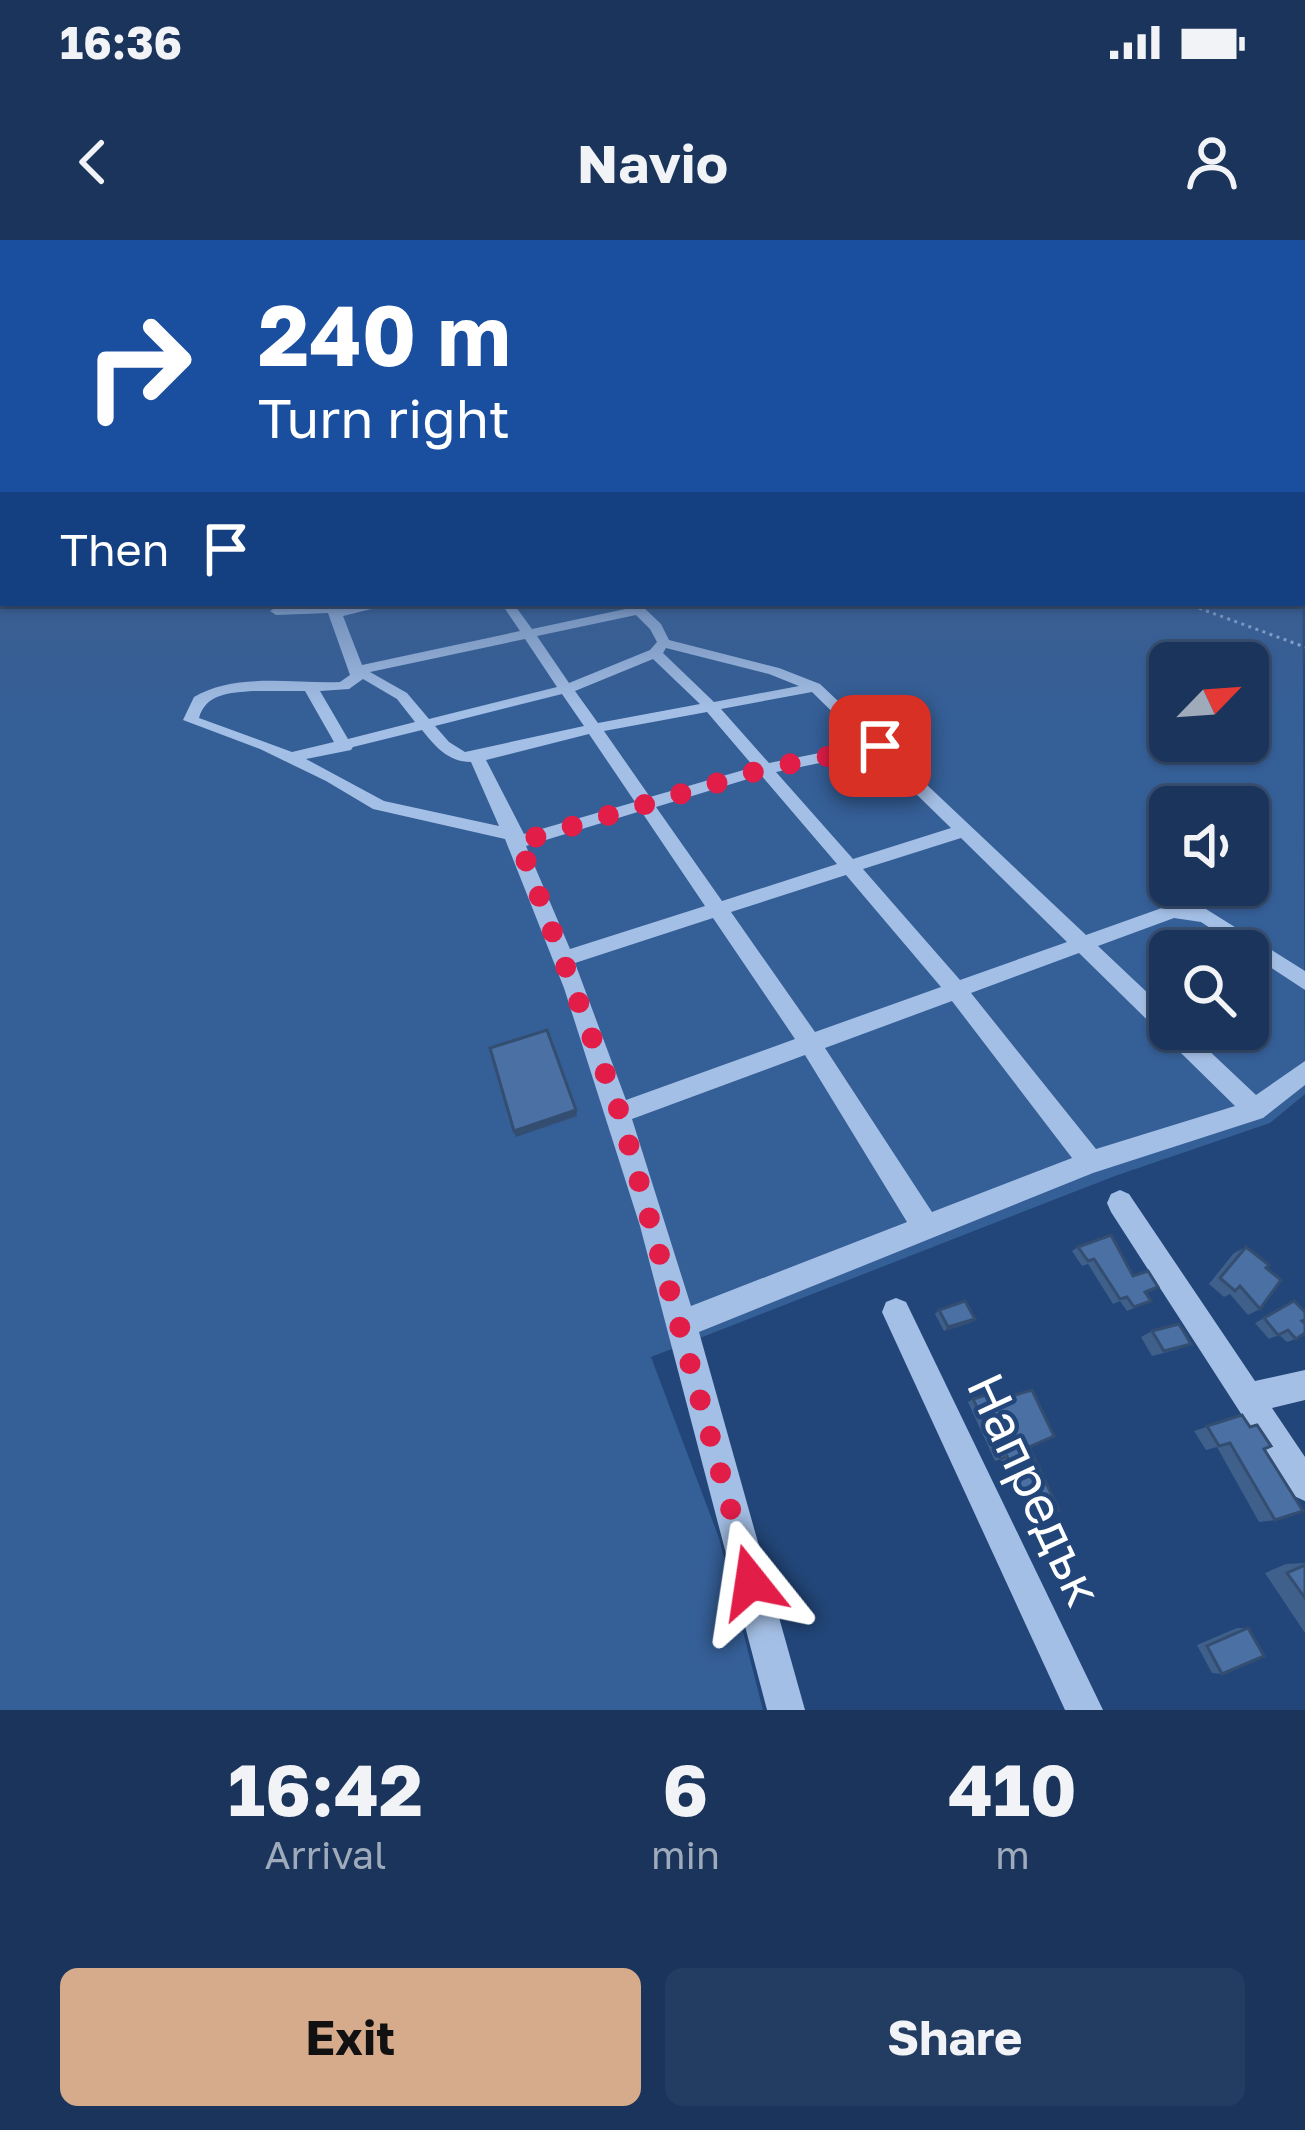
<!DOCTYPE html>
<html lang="en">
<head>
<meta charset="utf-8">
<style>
	:root { --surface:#1a345b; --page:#233c61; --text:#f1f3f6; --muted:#9faabb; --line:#384f71; --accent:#d6ab8b }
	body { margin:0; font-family:"Golos Text",sans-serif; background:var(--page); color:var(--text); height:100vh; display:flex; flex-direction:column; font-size:45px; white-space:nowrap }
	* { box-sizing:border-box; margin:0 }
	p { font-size:39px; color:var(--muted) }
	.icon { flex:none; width:66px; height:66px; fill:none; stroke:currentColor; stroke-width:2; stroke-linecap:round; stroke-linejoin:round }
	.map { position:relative; height:1470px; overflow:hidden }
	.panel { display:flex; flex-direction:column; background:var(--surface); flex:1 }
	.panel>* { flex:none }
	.hud { position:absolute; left:0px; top:0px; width:1305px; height:366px; box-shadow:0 3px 9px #0004,0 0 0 3px var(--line); background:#1a4fa0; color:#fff; overflow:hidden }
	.needle { width:78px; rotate:65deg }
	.buttons { position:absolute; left:1149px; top:402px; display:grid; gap:24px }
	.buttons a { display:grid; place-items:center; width:120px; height:120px; border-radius:18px; background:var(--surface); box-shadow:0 3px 9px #0004,0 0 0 3px var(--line); font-size:60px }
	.pin { position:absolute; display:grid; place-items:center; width:102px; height:102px; color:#fff; margin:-51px; border-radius:24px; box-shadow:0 6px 18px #0006 }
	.me { position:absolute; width:132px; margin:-66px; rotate:345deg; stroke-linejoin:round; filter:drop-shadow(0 0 9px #0008) }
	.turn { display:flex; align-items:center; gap:42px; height:252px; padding:0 60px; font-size:54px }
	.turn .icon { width:156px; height:156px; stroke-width:2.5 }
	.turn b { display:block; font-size:84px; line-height:102px }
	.then { display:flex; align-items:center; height:114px; padding:0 60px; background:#0003; gap:24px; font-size:45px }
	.eta { display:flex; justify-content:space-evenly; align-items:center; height:204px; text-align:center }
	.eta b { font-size:72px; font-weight:700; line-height:84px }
	.action { display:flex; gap:24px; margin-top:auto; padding:24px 60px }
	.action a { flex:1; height:138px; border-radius:18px; background:var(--accent); color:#111; font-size:48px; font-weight:700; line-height:138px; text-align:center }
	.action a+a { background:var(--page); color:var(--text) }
	.status { display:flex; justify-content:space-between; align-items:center; height:84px; padding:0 60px; background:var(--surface); direction:ltr }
	.status svg { height:33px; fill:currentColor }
	header { display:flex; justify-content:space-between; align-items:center; height:156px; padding:0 60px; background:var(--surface); font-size:54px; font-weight:700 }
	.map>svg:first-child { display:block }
</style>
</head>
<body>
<div class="status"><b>16:36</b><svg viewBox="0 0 49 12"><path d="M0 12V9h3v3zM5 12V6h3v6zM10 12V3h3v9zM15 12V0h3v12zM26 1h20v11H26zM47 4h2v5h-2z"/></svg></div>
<header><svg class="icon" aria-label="back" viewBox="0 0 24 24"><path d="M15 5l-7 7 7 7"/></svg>Navio<svg class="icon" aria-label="person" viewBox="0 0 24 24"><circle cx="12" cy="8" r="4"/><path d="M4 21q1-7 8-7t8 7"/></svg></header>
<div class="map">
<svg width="1305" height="1470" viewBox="0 0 1305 1470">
	<rect width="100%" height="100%" fill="#224679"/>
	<path fill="#355f97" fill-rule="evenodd" d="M1302,265L1305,854L1270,883L1115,936L651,1117L719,1298L763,1470H0V324L3,363H1302ZM1170,423H1248V501H1170ZM1170,567H1248V645H1170ZM1170,711H1248V789H1170Z"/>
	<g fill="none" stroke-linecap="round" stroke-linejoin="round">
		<path stroke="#a4bfe5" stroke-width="3" stroke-dasharray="3 4.5" stroke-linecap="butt" d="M1185,363L1305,407"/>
		<path fill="#a4bfe5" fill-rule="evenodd" d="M0,290H3L0,297Z
			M325,363H337L340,369L371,363H396L343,376L362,425L520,391L501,363H513L532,389L630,368L626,363H639L661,384L669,400L779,428L820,444L1086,695L1173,664L1206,669L1305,731V750L1201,682L1174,678L1098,706L1170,774V789H1186L1256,855L1305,821V845L1263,878L1093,933L699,1092L805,1470H767L640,986L564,748L505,599L373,569L326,541L260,509L183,480L194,457C235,432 294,444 340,442L350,435L328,373L276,375L270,371L276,367ZM636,375L650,389L657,402L650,410L569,443L537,396ZM525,399L557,447L429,479L407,453L370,432ZM666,408L769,434L799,446L714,462L663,413ZM653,419L700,464L598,483L575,451ZM363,439L397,459L415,482L348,499L320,451L349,449ZM253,451H305L334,502L292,512L199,478C206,453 230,453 253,451ZM812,452L865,504L769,523L721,469ZM562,454L584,486L465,512L449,502L435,486ZM707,472L754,527L650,557L604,491ZM422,490C435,506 448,522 471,522L499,586L384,561L306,519L351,510L353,507ZM589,494L635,562L524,594L486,520ZM873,512L951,588L853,619L776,532ZM761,535L837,624L722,661L656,567ZM641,571L705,666L570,709L526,606ZM961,598L1067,702L960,740L863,629ZM846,635L941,747L815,792L731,672ZM713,678L795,799L626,860L575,723ZM1079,713L1235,866L1096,909L971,753ZM952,761L1072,918L932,972L825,808ZM805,815L907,982L691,1066L632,879Z
			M1120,950L1129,954L1255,1141L1305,1130V1160L1272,1168L1305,1217V1261L1294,1256L1111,972L1107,963L1111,954Z
			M896,1058L906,1062L1103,1470H1065L882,1072L886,1062Z"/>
	</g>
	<path fill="#40608c" d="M1078,1007L1133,1036L1158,1047L1146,1053L1151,1061L1127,1071L1120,1061L1113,1064L1088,1024L1082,1026L1072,1011Z
		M1246,1007L1266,1028L1260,1069L1248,1075L1230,1054L1224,1057L1209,1044L1234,1013Z
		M1294,1061L1302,1081L1296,1099L1287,1102L1279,1095L1269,1099L1255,1083Z
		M939,1070L975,1079L970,1083L944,1091L935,1074Z
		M1152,1091L1179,1109L1152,1116L1141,1097Z
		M973,1159L995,1161L1029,1207L1059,1270L1036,1276L1027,1256L1018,1258L1001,1219L995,1221L968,1162Z
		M1242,1175L1264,1209L1275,1280L1259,1282L1217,1207L1206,1210L1194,1191Z
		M1305,1323V1393L1265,1333L1286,1324Z
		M1237,1388H1248L1222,1434L1212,1433L1197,1405Z"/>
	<path fill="#344e72" d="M576,870L577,876L516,897L514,891Z
		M975,1079L970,1083L944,1091L948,1087Z"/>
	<path fill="#4b70a3" stroke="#344e72" stroke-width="3" d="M547,790L576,870L514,891L490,808Z
		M1111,995L1133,1036L1148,1031L1158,1047L1145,1052L1151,1061L1134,1067L1127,1057L1120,1059L1094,1019L1088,1021L1078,1007Z
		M1246,1007L1269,1025L1266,1028L1281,1040L1260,1069L1240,1046L1235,1051L1220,1038Z
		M965,1061L975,1079L948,1087L939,1070Z
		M1294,1061L1305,1072V1080L1302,1081L1305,1084V1093L1296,1099L1288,1090L1278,1095L1264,1078Z
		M1179,1084L1191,1104L1164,1111L1152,1091Z
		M1032,1150L1054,1196L1029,1207L1059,1270L1043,1274L1033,1254L1024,1256L1007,1216L1001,1219L973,1159L992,1153L995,1161Z
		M1242,1175L1250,1187L1257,1185L1271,1206L1264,1209L1303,1271L1275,1280L1230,1203L1219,1206L1207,1186Z
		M1305,1325V1358L1287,1333Z
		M1248,1388L1264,1416L1222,1434L1207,1406Z"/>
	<linearGradient id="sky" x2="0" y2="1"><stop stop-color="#132643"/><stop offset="0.56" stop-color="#3e5d8c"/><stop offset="1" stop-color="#3e5d8c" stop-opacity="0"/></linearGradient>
	<rect width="1305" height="470" fill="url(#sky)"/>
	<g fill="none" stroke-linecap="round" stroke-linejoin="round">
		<path stroke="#e11d48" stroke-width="21" stroke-dasharray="0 37.8" d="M751,1342L620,873L519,602L764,529L880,506"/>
	</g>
	<g text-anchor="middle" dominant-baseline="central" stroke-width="9" stroke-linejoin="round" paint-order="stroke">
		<g font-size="51" fill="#fff" stroke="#224679">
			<text transform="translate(1036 1249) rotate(65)">Напредък</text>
		</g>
	</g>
</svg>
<div class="buttons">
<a><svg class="needle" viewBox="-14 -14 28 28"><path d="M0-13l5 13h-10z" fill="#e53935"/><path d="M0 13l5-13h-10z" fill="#9faabb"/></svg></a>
<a><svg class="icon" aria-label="sound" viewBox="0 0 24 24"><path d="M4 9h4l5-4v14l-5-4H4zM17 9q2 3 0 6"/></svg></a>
<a><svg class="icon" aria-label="search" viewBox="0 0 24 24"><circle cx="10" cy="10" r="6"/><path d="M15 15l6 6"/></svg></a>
</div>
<div class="pin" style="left:880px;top:506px;background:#d93025"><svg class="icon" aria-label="arrive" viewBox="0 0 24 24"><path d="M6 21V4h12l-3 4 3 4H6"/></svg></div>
<svg class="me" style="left:751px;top:1342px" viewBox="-20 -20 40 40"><path d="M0-17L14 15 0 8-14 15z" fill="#e11d48" stroke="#fff" stroke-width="4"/></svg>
<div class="hud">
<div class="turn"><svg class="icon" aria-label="right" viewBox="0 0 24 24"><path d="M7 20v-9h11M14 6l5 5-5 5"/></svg><div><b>240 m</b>Turn right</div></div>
<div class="then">Then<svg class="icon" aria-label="arrive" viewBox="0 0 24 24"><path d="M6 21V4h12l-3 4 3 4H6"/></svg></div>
</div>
</div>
<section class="panel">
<div class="eta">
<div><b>16:42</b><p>Arrival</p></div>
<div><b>6</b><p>min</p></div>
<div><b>410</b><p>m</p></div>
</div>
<div class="action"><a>Exit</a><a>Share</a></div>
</section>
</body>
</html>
